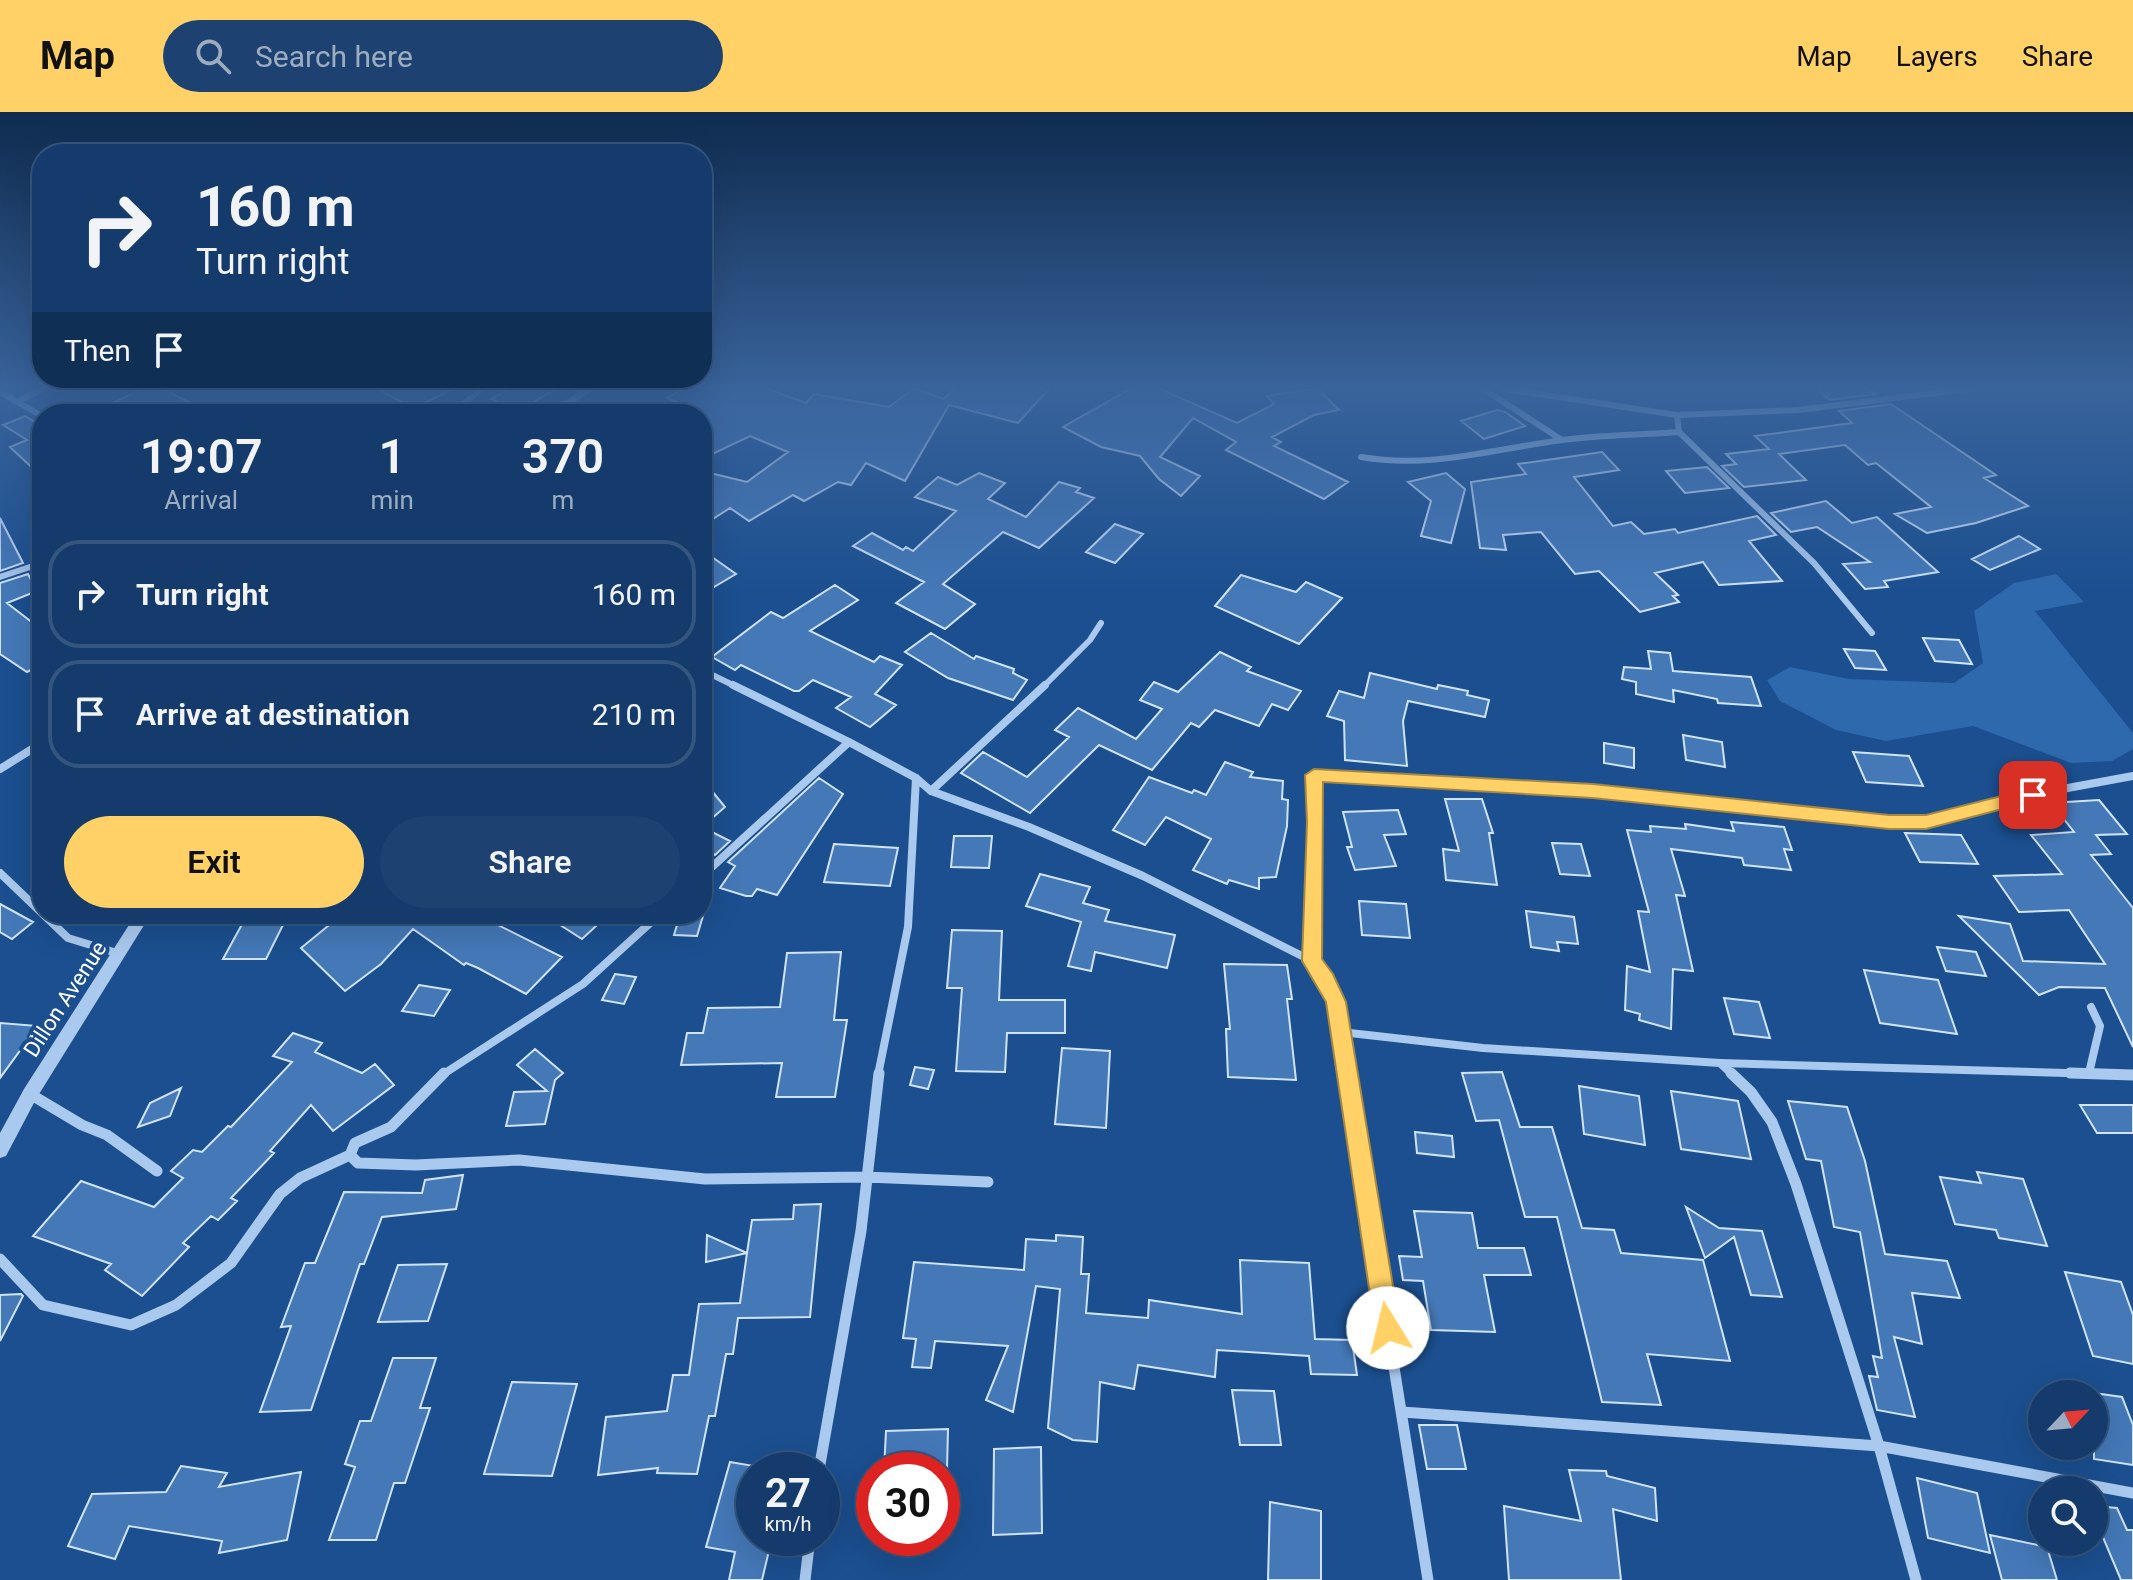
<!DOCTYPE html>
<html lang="en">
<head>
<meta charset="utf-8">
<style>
	:root { --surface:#143b6b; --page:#1d4271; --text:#f1f3f6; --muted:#9dadc1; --line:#33557e; --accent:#ffd166 }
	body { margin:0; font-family:Roboto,sans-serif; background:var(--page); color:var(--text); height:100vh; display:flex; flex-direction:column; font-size:30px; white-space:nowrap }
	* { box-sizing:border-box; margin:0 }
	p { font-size:26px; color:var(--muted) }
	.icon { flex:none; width:44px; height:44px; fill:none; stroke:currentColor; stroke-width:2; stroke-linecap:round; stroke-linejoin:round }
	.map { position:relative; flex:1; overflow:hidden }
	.drawer { position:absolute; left:32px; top:292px; width:680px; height:520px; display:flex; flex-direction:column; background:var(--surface); border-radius:32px; box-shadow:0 8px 32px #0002,0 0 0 2px var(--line) }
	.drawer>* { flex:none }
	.top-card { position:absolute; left:32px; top:32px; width:680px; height:244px; border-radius:32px; box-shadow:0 8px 32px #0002,0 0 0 2px var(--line); background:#143b6b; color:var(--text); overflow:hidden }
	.needle { width:52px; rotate:64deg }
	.fabs { position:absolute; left:2028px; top:1268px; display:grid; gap:16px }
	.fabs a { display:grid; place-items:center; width:80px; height:80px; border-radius:50%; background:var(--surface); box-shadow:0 8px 32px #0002,0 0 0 2px var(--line); font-size:40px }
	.speed { position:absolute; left:736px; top:1340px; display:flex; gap:16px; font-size:40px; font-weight:700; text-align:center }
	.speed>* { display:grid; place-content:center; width:104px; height:104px; border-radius:50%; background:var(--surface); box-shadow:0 8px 32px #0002,0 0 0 2px var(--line); line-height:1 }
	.speed small { font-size:20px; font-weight:400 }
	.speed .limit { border:12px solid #d22; background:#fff; color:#111 }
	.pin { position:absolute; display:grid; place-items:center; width:68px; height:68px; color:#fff; margin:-34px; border-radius:16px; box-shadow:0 4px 12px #0006 }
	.me { position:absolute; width:88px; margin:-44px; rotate:351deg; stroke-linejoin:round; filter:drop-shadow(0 0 6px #0008) }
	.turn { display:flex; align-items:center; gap:28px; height:168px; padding:0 32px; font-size:36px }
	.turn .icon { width:104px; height:104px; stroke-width:2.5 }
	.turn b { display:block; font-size:56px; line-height:68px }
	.then { display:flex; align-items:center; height:76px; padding:0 32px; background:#0003; gap:16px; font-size:30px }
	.eta { display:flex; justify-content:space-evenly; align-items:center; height:136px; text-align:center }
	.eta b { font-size:48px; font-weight:600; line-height:56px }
	.cta { display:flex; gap:16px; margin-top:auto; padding:16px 32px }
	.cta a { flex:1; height:92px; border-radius:48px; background:var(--accent); color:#111; font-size:32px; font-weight:600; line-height:92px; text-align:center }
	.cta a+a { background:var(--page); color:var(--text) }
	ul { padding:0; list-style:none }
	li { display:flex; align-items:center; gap:24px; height:108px; margin:0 16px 12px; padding:0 16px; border:4px solid var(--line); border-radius:32px }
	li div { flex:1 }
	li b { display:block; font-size:30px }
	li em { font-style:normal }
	header { display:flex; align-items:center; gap:48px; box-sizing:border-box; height:112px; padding:0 40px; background:var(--accent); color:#111 }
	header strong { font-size:38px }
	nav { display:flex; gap:44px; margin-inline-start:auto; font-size:28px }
	.search { width:560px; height:72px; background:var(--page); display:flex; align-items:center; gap:20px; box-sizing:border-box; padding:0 28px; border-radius:44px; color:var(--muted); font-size:30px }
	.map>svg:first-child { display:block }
</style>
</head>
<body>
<header>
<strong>Map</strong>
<div class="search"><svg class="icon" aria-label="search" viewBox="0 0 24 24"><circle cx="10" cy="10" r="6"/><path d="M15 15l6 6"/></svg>Search here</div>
<nav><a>Map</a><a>Layers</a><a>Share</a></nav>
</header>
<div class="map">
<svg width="2133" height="1468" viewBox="0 0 2133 1468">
	<rect width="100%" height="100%" fill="#1b4f8f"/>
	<path fill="#2e69ad" d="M2056,462L2084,490L2035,499L2133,621V637L2112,649L2071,651L1973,614L1886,629L1836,618L1780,589L1767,568L1790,555L1849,567L1954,571L1983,551L1974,499L2014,471Z"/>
	<path fill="#4478b7" stroke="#cfe3fa" stroke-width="2" d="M144,276H161L212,302H90Z
		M376,276H454L414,297Z
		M511,276H558L518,299L491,287Z
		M685,276H766L806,291L814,282L889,295L914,276L944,287L955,276H1050L1018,311L949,293L905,369L866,351L851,373L838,370L804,389L793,383L749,409L730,396L702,414V359L747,370L788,340L750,324L702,347V301L667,286Z
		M1132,276H1158L1237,311L1274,292L1267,284L1317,276L1339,298L1314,303L1272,325L1281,330L1274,334L1348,370L1324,387L1226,338L1236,330L1193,306L1160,345L1200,364L1181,384L1159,367L1140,344L1101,335L1063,315Z
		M1817,276H1866L1876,282L1829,288Z
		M1891,292L1996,363L1984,366L2028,394L1976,411L1927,421L1895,402L1931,395L1876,351L1868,353L1845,333L1779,342L1806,368L1744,375L1722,354L1736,352L1726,342L1769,337L1755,324L1852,311L1839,299Z
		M1497,298L1505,300L1525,314L1484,327L1461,309Z
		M25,304L42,314V365L10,335L27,328L3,313Z
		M1602,340L1619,358L1574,365L1613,414L1631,410L1644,422L1675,417L1678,421L1757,404L1776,423L1749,429L1782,469L1719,473L1703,450L1655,461L1678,483L1673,484L1679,490L1640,500L1599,459L1575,462L1541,420L1503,423L1506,438L1480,436L1471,370L1526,362L1518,352Z
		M1707,355L1729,376L1685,381L1666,359Z
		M979,361L1005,371L988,387L1026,405L1059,370L1080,376L1076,380L1094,386L1039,436L1003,420L943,472L975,492L945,517L896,491L924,470L853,434L872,421L903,438L906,435L913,439L956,399L915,385L938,365L957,373Z
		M1446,361L1465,377L1451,431L1421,424L1431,389L1408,370Z
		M1826,389L1852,411L1877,405L1938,460L1884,469L1888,475L1865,477L1843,452L1870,450L1817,415L1791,420L1771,401Z
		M0,406L23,451L0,459Z
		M1115,412L1143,422L1115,451L1086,440Z
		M2019,424L2040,437L1990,458L1972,447Z
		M702,438L736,462L702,482Z
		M28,462L37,479L7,491L42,518V552L27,560L0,542V471Z
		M1241,463L1296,480L1306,470L1342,486L1299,532L1215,494Z
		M835,473L858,488L810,519L874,550L880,544L902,553L875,582L896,593L870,615L836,596L851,585L813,568L799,579H794L741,553L735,558L712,545L771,500L783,506Z
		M931,521L974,547L976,544L1014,557L1013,561L1027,568L1013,588L948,566L905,540Z
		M1923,526L1959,528L1972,552L1935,549Z
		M1844,537L1875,539L1886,558L1855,556Z
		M1648,539L1670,541L1673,559L1751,565L1761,594L1718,591L1717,587L1673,578L1674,590L1636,582V570L1622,567L1624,555L1651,557Z
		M1220,540L1251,555L1247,559L1301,579L1288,598L1272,592L1259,614L1215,598L1199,615L1191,611L1152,658L1099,633L1030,701L961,661L983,640L1027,665L1069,625L1055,618L1078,596L1136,627L1162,597L1140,588L1154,570L1178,580Z
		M1370,561L1437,577L1438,573L1468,579L1467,583L1489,588L1485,605L1408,589L1403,609L1407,654L1345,648L1344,609L1327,604L1339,579L1364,586Z
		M1683,623L1722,630L1725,655L1686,648Z
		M1604,631L1634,636V656L1604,651Z
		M1853,640L1909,644L1923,674L1866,670Z
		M1225,650L1253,660L1250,665L1283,669L1282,687L1288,688L1287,714L1276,765L1259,766V777L1229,768L1227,772L1193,758L1211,727L1166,705L1145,733L1113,718L1149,665L1192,681L1194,678L1206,683Z
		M819,666L843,682L777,783L757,777L752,784H746L720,776L735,754L728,750Z
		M702,667L725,695L702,715L730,729L715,743L702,736Z
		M1445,687H1482L1493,721H1489L1497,773L1446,768L1443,737L1459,739Z
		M2099,688L2127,722L2096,723L2111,742L2091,743L2133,796V935L2105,876L2059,875L2039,883L1959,804L2010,812L2023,849L2105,852L2069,798L2019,800L1994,764L2062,762L2031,723L2074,720L2051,691Z
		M1398,698L1406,722L1384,723L1396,754L1355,758L1347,735H1352L1343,700Z
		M1731,710L1784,715L1792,738L1784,737L1791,758L1744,753L1742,746L1671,737L1685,784L1676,783L1693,859L1673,857L1671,917L1639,908L1640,902L1625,898L1627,854L1650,860L1638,799L1649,800L1627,718L1651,720L1650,714L1686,717L1685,712L1734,719Z
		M1905,721L1961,723L1978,752L1920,750Z
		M954,724H992L989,756L951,755Z
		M1552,731L1581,732L1590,764L1560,762Z
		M834,732L898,736L890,774L824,770Z
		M1040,762L1090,775L1083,791L1109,798L1105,809L1175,823L1167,856L1095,840L1091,859L1068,854L1081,810L1026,794Z
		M1359,789L1406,792L1410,826L1362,823Z
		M0,792L33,810L12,827L0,820Z
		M1526,799L1574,805L1578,832L1557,830L1559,839L1531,835Z
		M391,802H476L562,845L526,882L478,856L466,851L464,853L413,817L381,852L345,879L301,836L339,805H395Z
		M543,802H609L582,827Z
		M680,803L703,804L697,824L674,823Z
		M246,805H287L266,847H223Z
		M952,818L1002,819L999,888H1065V921H1007L1005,960L956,959L962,876H947Z
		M1937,835L1976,840L1986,864L1946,859Z
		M841,840L834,908H847L835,985H776L782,951L681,953L687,921H703L708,896L780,895L787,841Z
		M1224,852L1287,853L1292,887H1287L1296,968L1228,965L1226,917H1230Z
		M1864,858L1938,868L1957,922L1880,911Z
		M615,862L636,865L624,892L602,888Z
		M419,873L450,878L434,904L402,899Z
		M1724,886L1759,890L1770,926L1734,922Z
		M0,911L38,914L0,966Z
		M293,921L322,931L315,940L362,961L375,952L394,973L333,1019L311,993L270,1039L274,1041L231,1086L237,1089L218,1108L211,1104L183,1131L189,1135L142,1184L105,1158L111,1152L33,1124L81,1069L154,1095L183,1066L171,1059L193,1038L202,1040L228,1014L231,1015L292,950L273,944Z
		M1062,936L1110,939L1106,1016L1055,1012Z
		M535,937L563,961L555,968L545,1012L506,1014L514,980L547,979L517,953Z
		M915,955L934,958L928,977L910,973Z
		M1502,960L1520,1015H1552L1582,1116L1614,1118L1621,1141L1703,1148L1730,1249L1647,1242L1661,1293L1602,1290L1557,1105H1525L1499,1008L1476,1009L1462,961Z
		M1579,974L1639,984L1645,1033L1584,1022Z
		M181,976L170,1004L138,1015L150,991Z
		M1671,979L1738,989L1751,1047L1681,1037Z
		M1788,989L1847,995L1865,1049L1885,1142L1947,1149L1960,1186L1912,1181L1922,1232L1894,1225L1915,1305L1877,1298L1869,1264L1878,1265L1873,1244L1882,1246L1860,1120L1834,1115L1821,1049L1806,1047Z
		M2080,993H2133V1021H2097Z
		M1415,1020L1452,1024L1454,1045L1417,1041Z
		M1977,1060L2023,1067L2047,1134L1999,1126L1996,1118L1955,1112L1940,1065L1981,1071Z
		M463,1063L456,1097L382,1105L364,1152H360L311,1298L260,1300L291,1214L281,1215L305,1151H315L344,1080L422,1081L425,1068Z
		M821,1092L810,1205L738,1206L733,1242H726L715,1304H709L697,1362L657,1361L658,1356L598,1363L606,1305L667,1299L673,1263H689L699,1192L740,1191L747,1141L706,1150L707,1123L747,1141L752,1108L793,1107L794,1093Z
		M1686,1095L1719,1116L1762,1119L1782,1185L1751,1183L1734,1125L1705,1146Z
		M1414,1099L1472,1101L1478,1136H1524L1531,1163H1484L1495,1220L1431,1218L1423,1169L1403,1168L1399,1144L1422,1145Z
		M1056,1123L1083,1125L1081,1162H1089L1086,1201L1148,1206L1149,1188L1242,1202L1240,1148L1309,1151L1315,1227L1352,1228L1357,1263L1311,1262L1309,1244L1217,1238L1215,1265L1138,1253L1134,1277L1100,1270L1097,1330L1073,1328L1048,1316L1060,1177L1036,1174L1013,1300L986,1288L1008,1234L935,1229L931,1256L912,1255L916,1227L903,1226L914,1150L1024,1158L1026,1127L1056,1129Z
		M447,1152L428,1209L378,1210L398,1153Z
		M2065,1160L2121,1170L2133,1203V1252L2093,1244Z
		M21,1182L23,1184L0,1229V1183Z
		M393,1246H436L420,1296H430L405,1371H394L376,1428H329L355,1355L345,1352L360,1309H371Z
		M512,1270L577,1272L552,1364L484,1362Z
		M1232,1278L1274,1279L1281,1333H1240Z
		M2094,1281L2122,1285L2133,1313V1353L2094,1347Z
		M1419,1313H1457L1466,1357H1427Z
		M948,1317L947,1358H884L886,1319Z
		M1041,1335L1042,1421L993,1423L994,1337Z
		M730,1350L754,1354V1426H772L762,1468H729L735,1440L706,1435Z
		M181,1354L227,1361L219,1375L301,1360L287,1428L219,1441L222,1429L129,1414L115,1447L68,1434L92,1382L166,1380Z
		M1569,1358L1606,1359L1607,1364L1655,1376L1657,1409L1613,1397L1621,1468H1509L1504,1394L1581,1409Z
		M1917,1366L1977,1381L1990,1441L1928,1426Z
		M1270,1390L1321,1399V1468H1268Z
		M2094,1394L2117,1396L2127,1418H2133V1468H2121L2094,1404Z
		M1990,1423L2047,1435L2057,1468H2002Z"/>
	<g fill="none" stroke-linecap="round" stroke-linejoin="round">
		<path stroke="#a9c9ee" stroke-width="6" d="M574,276L586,279
			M1482,276L1562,328
			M1499,276L1677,303L1798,298L1975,276
			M0,280L42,304
			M18,289L45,276
			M464,302L463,292L483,276
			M1677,303L1679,320L1814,451L1872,521
			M1361,345C1431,357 1493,337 1562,328C1601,323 1640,323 1679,320
			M0,465L42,451
			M702,558L737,575
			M1043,575L1090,528L1101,511"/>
		<path stroke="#a9c9ee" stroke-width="8" d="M733,573L849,630L916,666L931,679L1029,715L1143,764L1312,849C1339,886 1341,919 1348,963
			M0,657L37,634
			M931,679L1045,573
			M0,761L68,826L120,842
			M702,764L849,630
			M1312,849L1316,710L1314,663L1593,679L1889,710H1926L2003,688L2133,664
			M1341,920L1483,936L1720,951L1733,963
			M1721,951L2133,963
			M2089,961L2100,914L2091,895
			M442,963L583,872L660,802
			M878,963L908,815L916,666"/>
		<path stroke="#a9c9ee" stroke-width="11" d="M1347,961L1428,1468
			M1731,961L1751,980L1772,1010L1796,1072L1879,1334L1916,1468
			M2070,961L2133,963
			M30,982L82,1013L107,1023L157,1059
			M350,1043L358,1051L416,1053L519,1048L705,1067L866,1065L988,1070
			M0,1147L43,1193L131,1213L176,1193L231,1151L280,1082L300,1066L350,1043L355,1031L391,1015L444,961
			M1402,1300L1879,1334L2133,1381
			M819,1358L861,1119L879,961
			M805,1468L810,1426"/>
		<path fill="#a9c9ee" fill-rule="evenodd" d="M585,276H597L556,302H544Z
			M136,802H151L36,987L6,1044L0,1046V1021L24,977Z"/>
	</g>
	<linearGradient id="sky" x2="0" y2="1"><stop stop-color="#0f2b4f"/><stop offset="0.57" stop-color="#39639b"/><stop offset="1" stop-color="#39639b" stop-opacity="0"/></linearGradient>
	<rect width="2133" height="482" fill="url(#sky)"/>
	<path fill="#ffd166" stroke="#a68842" stroke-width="2" d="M1314,657L1593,672L1889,703H1926L2033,676L2042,683L2033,689L1926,717H1889L1593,686L1323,670L1322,847L1333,862L1346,890L1400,1216L1396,1224L1388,1228L1379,1224L1375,1216L1326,890L1302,849L1307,710L1305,663Z"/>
	<g text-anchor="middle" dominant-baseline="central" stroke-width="8" stroke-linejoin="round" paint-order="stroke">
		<g font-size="22" fill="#fff" stroke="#1b4f8f">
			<text transform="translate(65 887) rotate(-57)">Dillon Avenue</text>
		</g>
	</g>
</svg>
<div class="fabs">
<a><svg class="needle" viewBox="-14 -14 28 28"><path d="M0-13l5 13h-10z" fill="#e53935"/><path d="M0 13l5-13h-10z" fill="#9dadc1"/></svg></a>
<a><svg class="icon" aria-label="search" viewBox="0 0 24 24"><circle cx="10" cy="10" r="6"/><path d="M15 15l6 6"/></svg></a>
</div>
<div class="speed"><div>27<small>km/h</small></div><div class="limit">30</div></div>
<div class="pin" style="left:2033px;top:683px;background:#d93025"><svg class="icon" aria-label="arrive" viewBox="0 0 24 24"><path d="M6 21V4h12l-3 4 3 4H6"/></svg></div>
<svg class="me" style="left:1388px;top:1216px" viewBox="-20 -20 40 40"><circle r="19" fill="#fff"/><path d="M0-13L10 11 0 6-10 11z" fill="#ffd166"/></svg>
<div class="top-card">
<div class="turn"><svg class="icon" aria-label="right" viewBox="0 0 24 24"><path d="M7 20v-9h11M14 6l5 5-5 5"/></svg><div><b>160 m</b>Turn right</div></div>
<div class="then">Then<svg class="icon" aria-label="arrive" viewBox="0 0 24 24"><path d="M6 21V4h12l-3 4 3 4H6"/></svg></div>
</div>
<section class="drawer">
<div class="eta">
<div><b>19:07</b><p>Arrival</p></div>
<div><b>1</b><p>min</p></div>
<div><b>370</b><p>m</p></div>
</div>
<ul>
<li><svg class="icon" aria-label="right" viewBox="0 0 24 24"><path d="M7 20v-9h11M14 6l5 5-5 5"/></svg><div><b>Turn right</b></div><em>160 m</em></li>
<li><svg class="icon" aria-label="arrive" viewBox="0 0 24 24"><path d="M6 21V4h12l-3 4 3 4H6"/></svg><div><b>Arrive at destination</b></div><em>210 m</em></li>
</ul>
<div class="cta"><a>Exit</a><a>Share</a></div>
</section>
</div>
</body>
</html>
